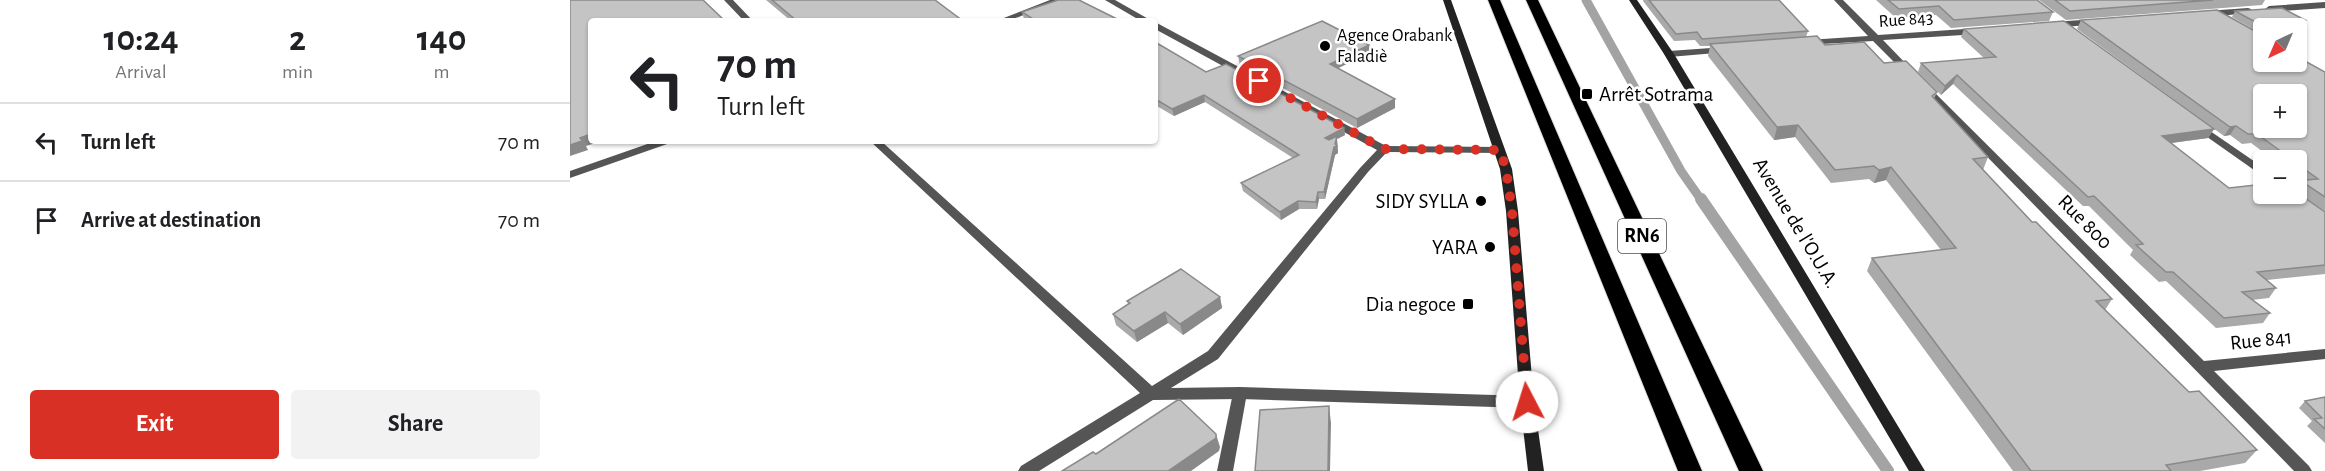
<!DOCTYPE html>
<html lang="en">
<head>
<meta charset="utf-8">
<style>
	:root { --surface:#fff; --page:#f2f2f2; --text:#202124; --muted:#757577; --line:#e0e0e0; --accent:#d93025 }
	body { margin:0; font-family:"Alegreya Sans",sans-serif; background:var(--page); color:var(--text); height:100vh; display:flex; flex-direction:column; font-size:22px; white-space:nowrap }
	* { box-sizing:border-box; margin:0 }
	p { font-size:20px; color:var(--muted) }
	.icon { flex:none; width:33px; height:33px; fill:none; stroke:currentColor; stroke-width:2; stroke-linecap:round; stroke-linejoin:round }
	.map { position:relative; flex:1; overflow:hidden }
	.drawer { display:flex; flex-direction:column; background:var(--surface); width:570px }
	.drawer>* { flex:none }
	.guide { position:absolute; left:18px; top:18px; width:570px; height:126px; border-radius:6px; box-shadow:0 2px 4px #0004; background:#fff; color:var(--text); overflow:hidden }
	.needle { width:39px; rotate:224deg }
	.controls { position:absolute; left:1683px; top:18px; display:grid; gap:12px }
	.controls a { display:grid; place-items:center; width:54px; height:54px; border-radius:6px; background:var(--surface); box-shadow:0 2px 4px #0004; font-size:30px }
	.pin { position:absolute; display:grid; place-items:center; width:51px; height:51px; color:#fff; margin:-26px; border:3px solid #fff; border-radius:50%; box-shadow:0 2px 6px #0007 }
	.me { position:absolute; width:66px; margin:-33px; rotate:355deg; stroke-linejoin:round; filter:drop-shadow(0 0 4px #0008) }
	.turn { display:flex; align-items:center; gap:21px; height:126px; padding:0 30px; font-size:27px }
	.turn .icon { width:78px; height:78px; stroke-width:2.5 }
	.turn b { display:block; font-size:42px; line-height:51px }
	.eta { display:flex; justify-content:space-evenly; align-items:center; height:102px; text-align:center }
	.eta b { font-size:36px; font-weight:700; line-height:42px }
	.primary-button { display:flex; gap:12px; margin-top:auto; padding:12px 30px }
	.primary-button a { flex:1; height:69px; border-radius:6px; background:var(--accent); color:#fff; font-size:24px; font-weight:700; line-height:69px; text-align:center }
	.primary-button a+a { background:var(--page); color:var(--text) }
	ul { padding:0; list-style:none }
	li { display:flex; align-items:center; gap:18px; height:78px; padding:0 30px; border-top:2px solid var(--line) }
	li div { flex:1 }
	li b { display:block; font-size:22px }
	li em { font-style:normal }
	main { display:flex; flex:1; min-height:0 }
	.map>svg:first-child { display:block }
</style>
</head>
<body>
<main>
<section class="drawer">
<div class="eta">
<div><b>10:24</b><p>Arrival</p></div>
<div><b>2</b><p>min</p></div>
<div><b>140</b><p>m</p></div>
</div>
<ul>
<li><svg class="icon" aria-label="left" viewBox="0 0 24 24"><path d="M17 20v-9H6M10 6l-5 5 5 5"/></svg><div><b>Turn left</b></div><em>70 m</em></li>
<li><svg class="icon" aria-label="arrive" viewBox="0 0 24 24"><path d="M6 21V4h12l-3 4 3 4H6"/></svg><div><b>Arrive at destination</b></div><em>70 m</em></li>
</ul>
<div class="primary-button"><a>Exit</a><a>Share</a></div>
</section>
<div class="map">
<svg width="1755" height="471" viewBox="0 0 1755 471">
	<rect width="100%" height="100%" fill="#fff"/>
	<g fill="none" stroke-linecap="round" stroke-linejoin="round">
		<path stroke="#a3a3a3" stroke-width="9" d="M1016,0L1111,171L1132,201"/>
		<path stroke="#a3a3a3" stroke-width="12" d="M1131,199L1318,471"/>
		<g stroke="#dbdbdb" stroke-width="2">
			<path id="highway" d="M918,0H930L1132,471H1108Z
				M956,0H968L1193,471H1169Z"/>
		</g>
		<path fill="#555" fill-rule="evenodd" d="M670,387L675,389L677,393L663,471H647L663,393L665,389Z"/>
		<path fill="#555" fill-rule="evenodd" d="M154,0H163L183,21H174Z
			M480,0H492L438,21H426Z
			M535,0H545L582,21H571Z
			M1264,0H1273L1308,35L1409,28L1413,31L1409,34L1313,40L1342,70V74H1336L1303,41L1235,45L1233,43L1238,40L1298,36Z
			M1755,2V8L1699,12L1695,9L1699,6Z
			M1678,8L1681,9V13L1636,17L1632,14L1636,11Z
			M1526,19L1530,22L1529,24L1483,28L1479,25L1483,22Z
			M585,22L816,146L930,147L935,150L930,153L817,152L798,172L648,359L601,388L670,387L957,396L962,398L964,402L962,406L957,408L670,399L583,400L469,471H448L451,466L570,393L300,141H311L582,386L638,351L790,168L807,150L585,29Z
			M1155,47L1158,48V52L1099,57L1094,54L1099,51Z
			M1353,83L1356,84L1634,361L1755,349V359L1644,371L1739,466L1742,471H1724L1350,88L1348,86Z
			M1627,122L1694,168V177L1623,127L1622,125Z
			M86,141H101L100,143L0,178V171Z"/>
		<path fill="#222" fill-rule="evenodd" d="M873,0H881L942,169L948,211L964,402L974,471H958L950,402L936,211L930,169Z
			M1059,0H1067L1104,54L1355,471H1339L1094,54Z"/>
		<use href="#highway" fill="#000" fill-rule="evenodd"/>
	</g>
	<path fill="#a9a9a9" d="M196,0H365L393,21H221Z
		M1073,0H1209L1238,31L1236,37L1255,45L1314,63L1367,92L1364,99L1418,157L1413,170L1462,222L1542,299L1535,310L1619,392L1687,450L1675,463L1630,471H1443L1297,271L1302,258L1371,250L1316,180L1304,183L1299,179L1261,183L1225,137L1204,140L1138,56L1140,46H1130L1125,40L1104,41L1073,1Z
		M1306,0H1467L1483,12L1479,21L1381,28L1366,15L1326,18Z
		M1469,0H1695L1692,5L1496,20Z
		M1665,11L1735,20L1731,26L1694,28V30H1685L1662,17Z
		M452,12L551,21H458L454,19Z
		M1511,20L1694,62L1755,72V211L1726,192V181H1731L1726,177V160H1704L1681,143L1672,144L1660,135L1654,136L1507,29Z
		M1394,29L1644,129L1638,138L1601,143L1659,188L1755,212V274L1697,280L1706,288L1699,298L1682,300L1700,313L1693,323L1646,328L1596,281L1589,282L1560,255L1563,250L1519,206H1513L1383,84L1371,95L1348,72L1351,63L1414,58L1391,37Z
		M585,42L636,72L774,128L775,135L767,139L768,153L765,155L755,199H749L747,209H729L711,220L673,191L671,183L723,158L635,102L604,116L585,105Z
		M799,45L800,53L768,68L825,108L787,128L670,65L668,56Z
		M650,297L652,308L613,335L598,323L567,342L546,325L543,314L558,304L557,301Z
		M1755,397V443L1737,426L1742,421L1729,408L1735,401Z"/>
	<path fill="#898989" d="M799,45L800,53L760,72V64Z
		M1387,75L1383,84L1371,95L1375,86Z
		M634,95L635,102L604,116L602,109Z
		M825,99V108L787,128V119Z
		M1228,125L1225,137L1204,140L1207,127Z
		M1666,126L1660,135L1654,136L1660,127Z
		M774,128L775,135L767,139L768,153L765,155L755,199L754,192L756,145L755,138Z
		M1644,129L1638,138L1586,145L1592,136Z
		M21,134V141H32L16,146L18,150L0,156V145L10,138Z
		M1321,167L1316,180L1304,183L1309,170Z
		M748,192L749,199L747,209L746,202Z
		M728,201L729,209L711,220L710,212Z
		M650,297L652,308L613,335L610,324Z
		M595,312L598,323L567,342L564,331Z
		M759,406L761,423L760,471H758Z
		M646,434L650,447L649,451L621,471H598Z"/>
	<path fill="#c4c4c4" stroke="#898989" stroke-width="1.5" fill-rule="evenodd" d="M0,0H133L155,21H21V134L10,138L12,141L0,145Z
		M202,0H365L393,21H227Z
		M488,0H509L551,21H466L452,12Z
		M1079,0H1209L1238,31L1132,39L1127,32L1106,34Z
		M1318,0H1467L1483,12L1384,20L1369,6L1329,9Z
		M1485,0H1643L1500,11Z
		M1712,8L1735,20L1689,24L1665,11Z
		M1647,10L1694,36V62H1726V56L1755,72V197L1734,183H1726V181L1748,179L1726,163V160H1723L1687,134H1678L1666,126L1660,127L1511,20ZM1694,94H1726V128H1694Z
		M752,21L799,45L760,64L825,99L787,119L668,56Z
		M1494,21L1644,129L1592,136L1659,188L1694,184V194H1726V192L1755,212V265L1687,272L1706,288L1672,292L1700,313L1654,318L1603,272H1596L1566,245L1573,244L1524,196L1518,197L1387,75L1375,86L1351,63L1426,57L1394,29Z
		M1247,36L1255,45L1294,42L1314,63L1336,61L1367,92L1362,96L1418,157L1403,159L1462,222H1466L1542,299L1526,301L1619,392L1629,391L1687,450L1596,465L1601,471H1461L1302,258L1386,248L1321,167L1309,170L1304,166L1265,170L1228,125L1207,127L1140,44Z
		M585,42L636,72L656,64L774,128L755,138L759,140L767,136L765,144L767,146L764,147L754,192H748L746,202L728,201L710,212L671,183L729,155L634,95L602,109L585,99Z
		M611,269L650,297L610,324L595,312L564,331L543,314L560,303L557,301Z
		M1755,397V429L1744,419L1752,418L1735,401Z
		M609,399L646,434V438L598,471H492L523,452L526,454Z
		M759,406L758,471H685L690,410Z"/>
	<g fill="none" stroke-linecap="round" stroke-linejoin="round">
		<path stroke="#d93025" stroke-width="10" stroke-dasharray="0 18" d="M689,81L814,149L930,150L936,169L942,211L957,402"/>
	</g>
	<g fill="#000" stroke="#fff" stroke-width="2">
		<circle cx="755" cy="46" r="6"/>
		<rect x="1011" y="88" width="12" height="12" rx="3"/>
		<circle cx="911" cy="201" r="6"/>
		<circle cx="920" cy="247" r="6"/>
		<rect x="892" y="298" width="12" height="12" rx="3"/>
	</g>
	<g text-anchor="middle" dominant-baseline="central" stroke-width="5" stroke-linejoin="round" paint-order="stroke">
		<g font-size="18" fill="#000" stroke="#fff">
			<text transform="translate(1336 20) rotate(-4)">Rue 843</text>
		</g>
		<g font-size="18" fill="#000" stroke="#fff" text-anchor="start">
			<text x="767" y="36">Agence Orabank<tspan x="767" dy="21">Faladiè</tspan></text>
		</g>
		<rect fill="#fff" stroke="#4c4c4c" stroke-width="1.5" x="1048" y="219" width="48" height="34" rx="4.5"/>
		<g font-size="20" font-weight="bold" fill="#000">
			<text x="1072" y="236">RN6</text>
		</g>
		<g font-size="21" fill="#000" stroke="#fff" text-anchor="end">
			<text x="1029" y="94" text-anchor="start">Arrêt Sotrama</text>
			<text x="899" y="201">SIDY SYLLA</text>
			<text x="908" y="247">YARA</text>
			<text x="886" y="304">Dia negoce</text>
		</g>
		<g font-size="21" fill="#000" stroke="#fff">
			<text transform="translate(1515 222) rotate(45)">Rue 800</text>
			<text transform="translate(1226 223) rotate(59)">Avenue de l'O.U.A.</text>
			<text transform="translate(1691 340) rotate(-6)">Rue 841</text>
		</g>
	</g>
</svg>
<div class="controls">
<a><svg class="needle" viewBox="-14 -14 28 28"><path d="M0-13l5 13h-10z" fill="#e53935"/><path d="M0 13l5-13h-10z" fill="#757577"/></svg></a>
<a>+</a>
<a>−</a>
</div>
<div class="pin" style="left:689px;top:81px;background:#d93025"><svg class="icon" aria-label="arrive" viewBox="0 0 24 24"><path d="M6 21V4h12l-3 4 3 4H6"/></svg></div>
<svg class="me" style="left:957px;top:402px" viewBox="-20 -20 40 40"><circle r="19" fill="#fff"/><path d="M0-13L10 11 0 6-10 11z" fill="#d93025"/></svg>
<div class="guide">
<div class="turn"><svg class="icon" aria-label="left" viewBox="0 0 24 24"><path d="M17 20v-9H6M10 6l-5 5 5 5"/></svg><div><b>70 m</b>Turn left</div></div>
</div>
</div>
</main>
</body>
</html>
